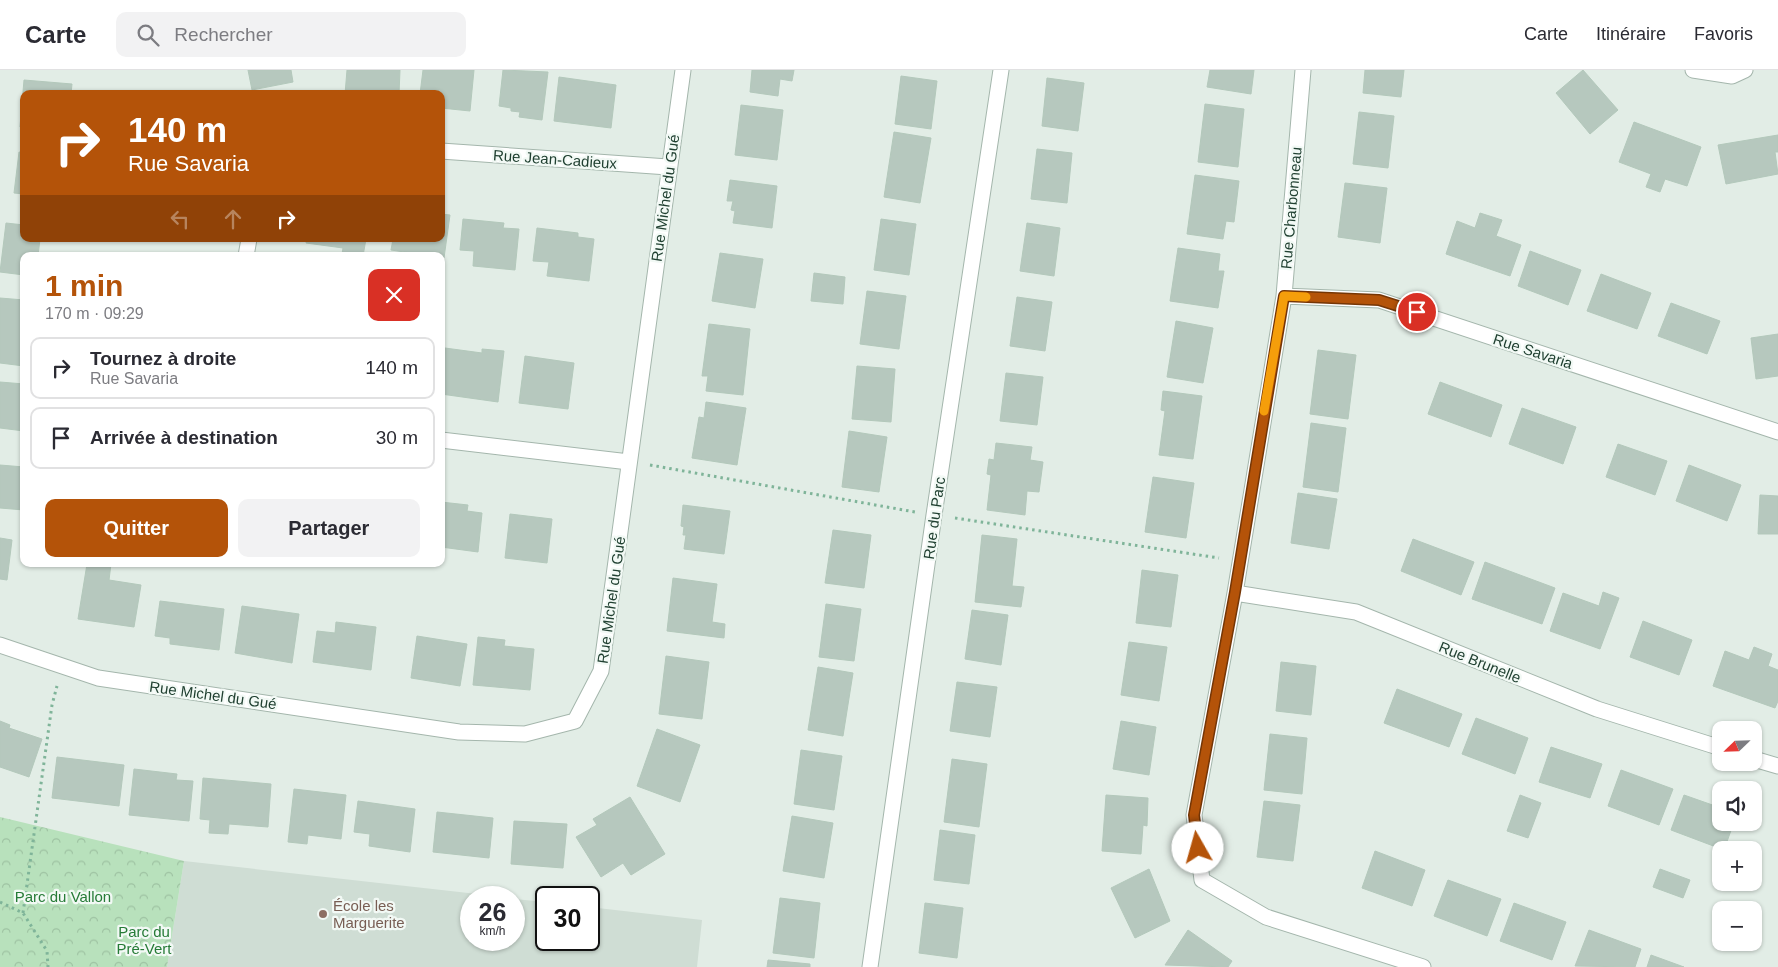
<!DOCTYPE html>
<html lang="fr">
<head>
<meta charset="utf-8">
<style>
	:root { --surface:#fff; --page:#f2f2f3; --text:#2b2b33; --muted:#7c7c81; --line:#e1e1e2; --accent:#b45309 }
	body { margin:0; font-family:Helvetica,sans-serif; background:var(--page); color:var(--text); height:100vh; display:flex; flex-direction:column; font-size:19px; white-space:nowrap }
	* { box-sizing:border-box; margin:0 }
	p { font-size:16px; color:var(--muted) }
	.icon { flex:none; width:28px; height:28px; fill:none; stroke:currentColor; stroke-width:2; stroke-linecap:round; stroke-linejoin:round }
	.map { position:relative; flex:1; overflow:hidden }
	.drawer { position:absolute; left:20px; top:182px; width:425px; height:315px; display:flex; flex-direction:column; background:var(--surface); border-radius:10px; box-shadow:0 1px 4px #0004 }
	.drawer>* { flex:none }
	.top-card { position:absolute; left:20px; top:20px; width:425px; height:152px; border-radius:10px; box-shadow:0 1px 4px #0004; background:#b45309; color:#fff; overflow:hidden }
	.needle { width:32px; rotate:247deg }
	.buttons { position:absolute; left:1712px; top:651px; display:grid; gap:10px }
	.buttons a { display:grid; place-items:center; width:50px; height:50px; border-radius:10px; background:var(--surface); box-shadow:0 1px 4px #0004; font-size:25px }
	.speed { position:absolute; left:460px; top:816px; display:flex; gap:10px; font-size:25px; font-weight:700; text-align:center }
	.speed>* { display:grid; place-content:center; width:65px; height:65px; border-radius:50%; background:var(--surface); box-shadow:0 1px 4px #0004; line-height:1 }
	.speed small { font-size:12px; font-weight:400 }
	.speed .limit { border:2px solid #111; border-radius:8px; background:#fff; color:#111 }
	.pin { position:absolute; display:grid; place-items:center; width:42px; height:42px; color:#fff; margin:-21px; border:2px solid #fff; border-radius:50%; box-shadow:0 1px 5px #0007 }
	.me { position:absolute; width:55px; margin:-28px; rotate:353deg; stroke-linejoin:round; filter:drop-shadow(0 0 4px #0008) }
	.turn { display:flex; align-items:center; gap:18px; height:105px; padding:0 25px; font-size:22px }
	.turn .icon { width:65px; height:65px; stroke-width:2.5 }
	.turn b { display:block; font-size:35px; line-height:42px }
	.lanes { display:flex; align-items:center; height:48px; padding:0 25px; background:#0003; justify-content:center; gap:25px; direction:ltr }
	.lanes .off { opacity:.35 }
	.round { display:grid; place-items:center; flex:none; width:52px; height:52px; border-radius:10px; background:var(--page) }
	.headline { display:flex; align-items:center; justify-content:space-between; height:85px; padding:0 25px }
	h1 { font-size:30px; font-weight:800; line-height:38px; color:var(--accent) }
	.button { display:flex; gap:10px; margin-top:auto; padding:10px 25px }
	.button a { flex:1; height:58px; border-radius:10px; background:var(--accent); color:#fff; font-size:20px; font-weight:800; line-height:58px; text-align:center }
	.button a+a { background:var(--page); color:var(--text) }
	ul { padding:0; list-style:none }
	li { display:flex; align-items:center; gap:15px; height:62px; margin:0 10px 8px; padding:0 15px; border:2px solid var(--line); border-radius:10px }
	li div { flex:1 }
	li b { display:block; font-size:19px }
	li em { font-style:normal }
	header { display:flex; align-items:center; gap:30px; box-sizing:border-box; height:70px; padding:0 25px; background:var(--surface); border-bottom:1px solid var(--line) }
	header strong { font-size:24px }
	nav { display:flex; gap:28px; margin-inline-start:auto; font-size:18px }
	.search { width:350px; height:45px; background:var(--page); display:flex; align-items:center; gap:12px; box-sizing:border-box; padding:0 18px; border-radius:10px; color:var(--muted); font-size:19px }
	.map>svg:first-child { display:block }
</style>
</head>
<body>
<header>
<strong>Carte</strong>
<div class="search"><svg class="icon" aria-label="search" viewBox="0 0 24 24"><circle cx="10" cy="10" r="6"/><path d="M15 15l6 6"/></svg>Rechercher</div>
<nav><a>Carte</a><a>Itinéraire</a><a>Favoris</a></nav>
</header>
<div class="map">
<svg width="1778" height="897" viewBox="0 0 1778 897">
	<defs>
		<pattern id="park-crowns" width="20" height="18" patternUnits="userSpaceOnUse" patternTransform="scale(1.25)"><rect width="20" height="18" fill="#b8e1bc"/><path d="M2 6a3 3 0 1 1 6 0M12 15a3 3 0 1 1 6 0" fill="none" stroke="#9ec2a2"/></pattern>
	</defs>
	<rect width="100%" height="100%" fill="#e2ede6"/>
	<path fill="#cfddd4" d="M184,791L504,827L471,828V870H514V829L546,832V870H589V837L702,850L697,897H167Z"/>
	<path fill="url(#park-crowns)" d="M0,747L184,791L167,897H0Z"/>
	<path fill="#b6c8be" stroke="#b3c8bb" d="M248,0H291L293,12L252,20Z
		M347,0H400L399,24H345Z
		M423,0H474L470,41L441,38V24H420Z
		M503,0L548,2L542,50L519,47L520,42L511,41V38L499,36Z
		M752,0H794L792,11L780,9L778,26L750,22Z
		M1210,0H1254L1251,24L1207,17Z
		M1365,0H1404L1401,27L1363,23Z
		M1583,0L1618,40L1590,64L1556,23Z
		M901,6L937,11L931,59L895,54Z
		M559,7L616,15L611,58L554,51Z
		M1047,8L1084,13L1078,61L1042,56Z
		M24,10L72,14L71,24H24V57H20Z
		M1205,34L1244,39L1238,97L1198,92Z
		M741,35L783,40L777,90L735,85Z
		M1359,42L1394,46L1388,98L1353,94Z
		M1634,52L1701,77L1687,116L1665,109L1660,122L1646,117L1651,104L1619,92Z
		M894,62L931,68L920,133L884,127Z
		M1778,65V82H1775L1778,104L1726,114L1718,75Z
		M1037,79L1072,83L1067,133L1031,129Z
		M19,82L24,83V124L14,123Z
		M1195,105L1239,111L1234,152L1226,151L1223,169L1187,164Z
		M730,110L777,116L772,158L733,153L735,141L731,140L733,131H727Z
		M1345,113L1387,118L1380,173L1338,167Z
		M1480,143L1502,150L1496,166L1521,175L1510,206L1446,184L1457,151L1475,158Z
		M441,144L450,145L444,188L391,180L393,169H441Z
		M463,149L504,153L503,158L519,159L515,200L473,196L474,181L460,180Z
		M881,149L916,154L909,205L874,200Z
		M6,153L24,155V169H40L38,186H24V205L0,202Z
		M1027,153L1060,158L1054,206L1020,201Z
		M537,158L578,163V167L594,169L589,211L547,206L549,192L533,191Z
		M307,169H366L363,186L342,184L343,178L306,173Z
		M1178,178L1220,184L1218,201H1224L1218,238L1170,231Z
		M1530,181L1581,200L1568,235L1518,216Z
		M720,183L763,189L755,238L712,231Z
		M814,203L845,207L843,234L811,231Z
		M1601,204L1651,223L1637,259L1587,241Z
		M867,221L906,226L899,279L860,274Z
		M1017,227L1052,232L1045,281L1010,276Z
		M0,228L24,230V296L0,293Z
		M1671,233L1720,251L1707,284L1658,266Z
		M1176,251L1213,258L1203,313L1167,307Z
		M709,254L750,259L743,325L706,321L708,306H702Z
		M1778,264V306L1756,309L1751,268Z
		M445,278L482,283V279L504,281L498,332L441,324Z
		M1318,280L1356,285L1348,349L1310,344Z
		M525,286L574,293L568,339L519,333Z
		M857,296L895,299L891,352L852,349Z
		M1006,303L1043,307L1037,355L1000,351Z
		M0,312L24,314V361L0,358Z
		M1440,312L1502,335L1491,367L1428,344Z
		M1163,321L1202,326L1193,389L1159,385L1165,341L1161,340Z
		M706,332L746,338L737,395L692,388L699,347L704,348Z
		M1522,338L1576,357L1563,394L1509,374Z
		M1311,353L1346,358L1338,422L1303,417Z
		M849,361L887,367L879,422L842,417Z
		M996,373L1032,377L1030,390L1043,392L1039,422L1027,421L1025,445L987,440L991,405L987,404L989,389L994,390Z
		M1618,374L1667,391L1655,425L1606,407Z
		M0,395L24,397V440L0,438Z
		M1689,395L1741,415L1727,451L1676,431Z
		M1153,407L1194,413L1186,468L1145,462Z
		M1298,423L1337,429L1329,479L1291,473Z
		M1760,425L1778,426V464H1758Z
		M441,432L468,435L467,441L482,443L478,482L441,477Z
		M683,435L730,441L724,484L684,479L686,465H683L684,457L681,456Z
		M510,444L552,449L547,493L505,488Z
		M833,460L871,465L864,518L825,513Z
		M982,465L1017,469L1012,516L1024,517L1021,537L975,532Z
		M0,468L12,470L7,510L0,509Z
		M1413,469L1474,492L1461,525L1401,501Z
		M1485,492L1555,518L1542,554L1472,529Z
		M87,494H111L109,510L141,515L134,557L78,549Z
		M1142,500L1178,505L1171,557L1136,553Z
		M673,508L717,514L712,552L725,554L724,568L667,561Z
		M1603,522L1619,528L1600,579L1550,561L1563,523L1599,536Z
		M160,531L224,539L219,580L170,574V568L155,566Z
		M826,534L861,539L854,591L819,587Z
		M242,536L299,544L292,593L235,583Z
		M972,540L1008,545L1001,595L965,589Z
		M1643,551L1692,570L1679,605L1630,587Z
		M336,552L376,557L371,600L313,592L317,561L335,563Z
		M417,566L467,574L460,616L411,608Z
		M478,567L505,570L504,576L534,579L530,620L473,615Z
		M1129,572L1167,577L1159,631L1121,625Z
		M1754,577L1772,584L1768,596L1778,600V631L1775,638L1713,616L1725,581L1749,590Z
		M666,586L709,592L702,649L659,644Z
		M1281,592L1316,596L1311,645L1276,641Z
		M818,597L853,603L843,666L808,660Z
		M957,612L997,617L990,667L950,661Z
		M1397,619L1462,644L1449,677L1384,653Z
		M1476,648L1528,668L1515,704L1462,684Z
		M0,651L10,655L9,658L42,669L29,707L0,697Z
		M1121,651L1156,657L1149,705L1113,699Z
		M657,659L700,675L680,732L637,716Z
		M1270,664L1307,668L1302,724L1264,720Z
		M1551,677L1602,694L1590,728L1539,712Z
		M801,680L842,686L834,740L794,734Z
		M57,687L124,695L119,736L52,728Z
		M952,689L987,694L979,757L944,752Z
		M134,699L177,704L176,710L193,711L189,751L129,745Z
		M1621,700L1673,719L1659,755L1608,736Z
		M203,708L271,714L268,757L229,754L228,764L209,763L210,750L200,749Z
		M294,719L346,725L341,769L308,765L307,774L288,772Z
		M1106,725L1148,728L1147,756L1143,755L1141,784L1102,781Z
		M1520,725L1541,733L1528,768L1507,761Z
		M1684,725L1721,738V752H1734L1724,780L1671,760Z
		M630,727L665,784L631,805L623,793L601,807L576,767L597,755L593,749Z
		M358,731L415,739L410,782L369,776L370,764L354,762Z
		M1264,731L1300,735L1293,791L1257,787Z
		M437,742L493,748L489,788L433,782Z
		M792,746L833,753L824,808L783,801Z
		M514,751L567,754L563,798L511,794Z
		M940,760L975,765L969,814L934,810Z
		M1375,781L1425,800L1412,836L1362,818Z
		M1149,799L1170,851L1135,868L1111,818Z
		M1660,799L1690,810L1683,828L1653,817Z
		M1448,810L1501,829L1487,866L1434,846Z
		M780,828L820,833L814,888L773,883Z
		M925,833L963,838L957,888L919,883Z
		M1514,833L1566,852L1552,890L1500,871Z
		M1188,860L1232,891L1228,897L1165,895Z
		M1589,860L1641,879L1635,897L1575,896Z
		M1651,885L1684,897H1647Z
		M768,890L810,894V897H767Z"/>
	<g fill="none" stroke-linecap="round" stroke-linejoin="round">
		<g stroke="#a4b6ac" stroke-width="17">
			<path id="minor" d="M1303,0L1284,226L1235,523L1194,745L1202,810L1266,847L1423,897
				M1693,0L1732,6L1745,0
				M441,81L668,97
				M246,186L249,169
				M1284,226L1379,230L1778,362
				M441,370L629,392
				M1235,523L1356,542L1597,639L1721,678
				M0,575L98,608L459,662L525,664L575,651L601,601L683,0
				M1754,689L1778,696
				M870,897L934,445L1001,0"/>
		</g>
		<path stroke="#7fb499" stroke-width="3" stroke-dasharray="2.5 4" stroke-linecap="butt" d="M650,395L915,442
			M955,448L1219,488
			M0,832L23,843L47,881L48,897
			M23,843L52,635L57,616"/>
		<use href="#minor" stroke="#fff" stroke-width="15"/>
	</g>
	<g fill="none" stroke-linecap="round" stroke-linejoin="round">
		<g stroke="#753606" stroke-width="12">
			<path id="route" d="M1198,778L1194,745L1235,522L1284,226L1379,230L1417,242"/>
		</g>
		<use href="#route" stroke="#b45309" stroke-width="9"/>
		<path stroke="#f59e0b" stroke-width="9" d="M1264,341L1284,226L1306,227"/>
	</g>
	<circle fill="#8d6e63" stroke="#f2f9f5" stroke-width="2" cx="323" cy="844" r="5"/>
	<g text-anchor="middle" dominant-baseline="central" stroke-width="4.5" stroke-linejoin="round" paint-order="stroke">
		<g font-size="15" fill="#204031" stroke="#f2f9f5">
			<text transform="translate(555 89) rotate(4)">Rue Jean-Cadieux</text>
			<text transform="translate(665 128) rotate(-82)">Rue Michel du Gué</text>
			<text transform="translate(1291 138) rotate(-85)">Rue Charbonneau</text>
			<text transform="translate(1533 281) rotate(18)">Rue Savaria</text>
			<text transform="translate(934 448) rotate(-82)">Rue du Parc</text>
			<text transform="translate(611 530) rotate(-82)">Rue Michel du Gué</text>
			<text transform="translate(1480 592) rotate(22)">Rue Brunelle</text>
			<text transform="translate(213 625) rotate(8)">Rue Michel du Gué</text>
		</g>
		<g font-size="15" fill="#267b37" stroke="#f2f9f5">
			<text x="63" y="826">Parc du Vallon</text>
			<text x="144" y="861">Parc du<tspan x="144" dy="17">Pré-Vert</tspan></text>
		</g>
		<g font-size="15" fill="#785e54" stroke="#f2f9f5" text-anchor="start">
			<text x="333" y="835">École les<tspan x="333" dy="17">Marguerite</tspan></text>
		</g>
	</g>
</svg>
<div class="buttons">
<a><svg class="needle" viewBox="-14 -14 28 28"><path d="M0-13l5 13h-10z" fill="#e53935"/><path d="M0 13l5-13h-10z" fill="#7c7c81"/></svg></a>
<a><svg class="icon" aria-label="sound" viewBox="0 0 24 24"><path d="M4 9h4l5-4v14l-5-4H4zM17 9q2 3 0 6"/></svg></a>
<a>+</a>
<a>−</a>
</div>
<div class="speed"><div>26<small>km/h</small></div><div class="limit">30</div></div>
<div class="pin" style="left:1417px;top:242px;background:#d93025"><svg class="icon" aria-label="arrive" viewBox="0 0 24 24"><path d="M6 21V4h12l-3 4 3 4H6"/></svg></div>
<svg class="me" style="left:1198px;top:778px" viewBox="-20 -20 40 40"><circle r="19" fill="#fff"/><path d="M0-13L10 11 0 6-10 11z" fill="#b45309"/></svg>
<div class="top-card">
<div class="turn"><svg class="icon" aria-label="right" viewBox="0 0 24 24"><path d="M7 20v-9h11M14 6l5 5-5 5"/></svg><div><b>140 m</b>Rue Savaria</div></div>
<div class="lanes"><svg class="icon off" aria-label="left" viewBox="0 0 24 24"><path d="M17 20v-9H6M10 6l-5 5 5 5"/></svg><svg class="icon off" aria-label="ahead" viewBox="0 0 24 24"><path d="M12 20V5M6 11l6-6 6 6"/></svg><svg class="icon" aria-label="right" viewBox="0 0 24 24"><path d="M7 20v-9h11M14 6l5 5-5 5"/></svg></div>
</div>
<section class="drawer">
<div class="headline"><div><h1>1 min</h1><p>170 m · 09:29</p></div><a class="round" style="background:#d93025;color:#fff"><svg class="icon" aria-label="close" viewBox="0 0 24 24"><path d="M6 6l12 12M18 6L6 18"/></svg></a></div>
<ul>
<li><svg class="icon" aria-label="right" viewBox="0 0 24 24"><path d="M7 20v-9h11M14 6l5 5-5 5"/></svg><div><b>Tournez à droite</b><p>Rue Savaria</p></div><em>140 m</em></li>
<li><svg class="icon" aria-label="arrive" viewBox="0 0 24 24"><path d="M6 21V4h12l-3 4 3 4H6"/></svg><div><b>Arrivée à destination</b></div><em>30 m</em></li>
</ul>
<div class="button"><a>Quitter</a><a>Partager</a></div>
</section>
</div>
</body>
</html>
